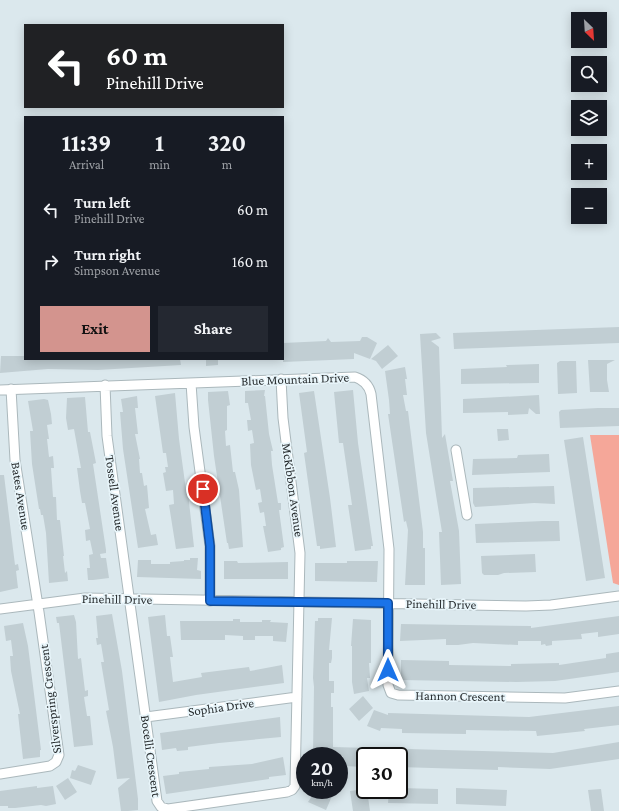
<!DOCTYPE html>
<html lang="en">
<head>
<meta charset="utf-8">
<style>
	:root { --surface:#171b24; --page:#242831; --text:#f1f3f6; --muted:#9ea1a6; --accent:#d3948e }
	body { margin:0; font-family:"Crimson Pro",serif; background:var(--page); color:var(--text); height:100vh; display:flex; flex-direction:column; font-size:15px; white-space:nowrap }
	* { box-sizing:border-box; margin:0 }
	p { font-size:13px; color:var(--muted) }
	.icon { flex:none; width:22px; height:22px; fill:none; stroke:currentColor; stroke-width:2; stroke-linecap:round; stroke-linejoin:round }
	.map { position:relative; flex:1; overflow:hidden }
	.details { position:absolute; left:24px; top:116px; width:260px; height:244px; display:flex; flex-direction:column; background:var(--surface); border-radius:0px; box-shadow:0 2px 10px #0003 }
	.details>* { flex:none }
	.top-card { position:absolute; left:24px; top:24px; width:260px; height:84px; border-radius:0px; box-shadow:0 2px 10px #0003; background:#202124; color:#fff; overflow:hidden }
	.needle { width:26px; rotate:155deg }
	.tools { position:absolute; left:571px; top:12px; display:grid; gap:8px }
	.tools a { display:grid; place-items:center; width:36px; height:36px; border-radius:0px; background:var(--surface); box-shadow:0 2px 10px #0003; font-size:20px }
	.speed { position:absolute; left:296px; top:747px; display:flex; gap:8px; font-size:20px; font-weight:700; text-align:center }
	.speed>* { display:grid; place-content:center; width:52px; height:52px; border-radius:50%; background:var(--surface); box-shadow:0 2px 10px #0003; line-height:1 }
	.speed small { font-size:10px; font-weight:400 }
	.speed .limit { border:2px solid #111; border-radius:6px; background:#fff; color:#111 }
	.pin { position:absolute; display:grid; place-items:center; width:34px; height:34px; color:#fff; margin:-17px; border:2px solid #fff; border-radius:50%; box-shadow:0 1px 4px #0007 }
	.me { position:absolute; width:44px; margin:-22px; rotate:0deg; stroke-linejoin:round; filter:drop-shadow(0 0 3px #0008) }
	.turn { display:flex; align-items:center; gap:14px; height:84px; padding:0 16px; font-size:18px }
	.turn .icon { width:52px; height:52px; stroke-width:2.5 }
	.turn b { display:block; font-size:28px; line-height:34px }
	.eta { display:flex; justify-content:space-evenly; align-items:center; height:68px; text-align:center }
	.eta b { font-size:24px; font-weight:700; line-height:28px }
	.button { display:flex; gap:8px; margin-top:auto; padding:8px 16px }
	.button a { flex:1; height:46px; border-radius:0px; background:var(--accent); color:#111; font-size:16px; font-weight:700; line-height:46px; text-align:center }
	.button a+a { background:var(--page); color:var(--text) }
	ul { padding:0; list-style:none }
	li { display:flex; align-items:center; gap:12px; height:52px; padding:0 16px }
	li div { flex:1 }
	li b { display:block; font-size:15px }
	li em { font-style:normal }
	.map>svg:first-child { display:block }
</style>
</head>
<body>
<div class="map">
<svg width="619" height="811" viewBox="0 0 619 811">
	<rect width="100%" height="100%" fill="#dbe8ed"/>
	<path fill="#f5a799" d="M590,435H619V585L613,583Z"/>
	<path fill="#c1ced3" d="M619,327V343L454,349L453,333Z
		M436,333L441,338L431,341L439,347L442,438L445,434L453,481H450L459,531L461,584L441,585L439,532H442L426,433L420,334Z
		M362,337H367L377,343L370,359L354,353V359L283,362V343L326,341L328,338L331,342L360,341Z
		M388,345L398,356L382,369L376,361L371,359Z
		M1,356H25V359H180L181,365L98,370L48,369L0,373Z
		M206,359H218V365L206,366Z
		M588,360H615L607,364V380L609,392H590Z
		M560,361H576L577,393L558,394L557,363Z
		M539,364V383L461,384V369L507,367L506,365Z
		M405,367L407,379H405L407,395H403L406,411H408L423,532V548H425V585H405L408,530L406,521L404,522L388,414H390L389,400L385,371Z
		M265,390L264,396H265L269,434L273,451H271L272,465L278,503H281V510H279L284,547L281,548V550L268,552L263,526H266L264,512L260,513L258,503L262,502L260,489L256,490L251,465L250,444L254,443L252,430L248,431L247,420H251L248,403H245V391Z
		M353,390L358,443L373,546H371V549L355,551L348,505H352L343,443H339L334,392Z
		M228,391L230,405L227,406V430L225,431L226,446L230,445L233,472H235L239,490L243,547L229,549L228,543H227L214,456L208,400V392Z
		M314,391L330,498L336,547L320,549V546H317L304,453L307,452L299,393Z
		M175,393L179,439L186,490L188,493L194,547L176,549L169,505L174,504L173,490L166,491L163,473L166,472L165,467H168L166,453H163L155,396Z
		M539,395L540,414H536L529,408L528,414L508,415V412L463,413V399Z
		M137,396L138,408H135L138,434H135L140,459H139L140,473H142L144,486L147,485L149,508L145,509L151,535L156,534L158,545L138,548L123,449L120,412H123L121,399Z
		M85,397L88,432H90L96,463L93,464L106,550V553L100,554L101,558H106L109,578L93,580H88L87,568H90L89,555L93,554L90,540L86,541L85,530L90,529L85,503H82L80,491L77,468H81L74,429L68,430L66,418L67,398Z
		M44,399L48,400L51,414L52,424L47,425L49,439H47L49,457L53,456L54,468H51L53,497H56L57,520H60L64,556H63L65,573L67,571L68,581L49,583L46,533L43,515H41L40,509H39L32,464L30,431H33L28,401Z
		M598,408H619V426L560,428L559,412L561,410Z
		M497,429H508L509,440L498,441Z
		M583,437L605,578L586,581L564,440Z
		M549,454L550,472L472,475L473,459L517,458L518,455Z
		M0,475H4L13,549L15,565L18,564L19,570L16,571L18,588L0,592Z
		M554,486L555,504L534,503L475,507L473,503V488Z
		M543,521H559L560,541L476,543L475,524Z
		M535,554L536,572L504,573L498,575H484L482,573L481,556Z
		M190,558H198L197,570L201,571V579L137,577L138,560H151V564H170V562L184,561V560H190Z
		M224,561H237L238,563L288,562V579H224Z
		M347,561H378L377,582L315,581V563H347Z
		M112,614L122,671L138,799V810L128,811H121L118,788L130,778L117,779L113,747L106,711L109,710L101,662H104L101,644L97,645L96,638H98L96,616Z
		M74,615L76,622L78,659L81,658L85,691L88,690V696L84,697L87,716H90L93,745L74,747L59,623H57L56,617Z
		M165,615L167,636H170L173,657H170L173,682L202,677L201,673L249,667L250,671L282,665L284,683L196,695L159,702L148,617Z
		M619,616V634L598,637V632L581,634L582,639L552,641V645L546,646L545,644L541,645V641H518V645L473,643L458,645H446V639L400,641L401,624L531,626V628Z
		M318,618H332L329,650H332V658L331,663H329V681H334V693H331V707H333V747L553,753L619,742V759L550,769L498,767V770L399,767V756H365V767L343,766V756H315L313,754L314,687L313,678L315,621H318Z
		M233,619H240V622H262V620H271L270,622L288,623L286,642L273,641V636H255V640H243V636L225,635V640H181L180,621H233Z
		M353,619L371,620V663H369L370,678H367L369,691L354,694L352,682V646H351Z
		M23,623L28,646L41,750H40V757L23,759L18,714H20L11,671L10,656H13L11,640L6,641L4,626Z
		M619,652V672L555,681L516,682L401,680V660L449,661V665L511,666V664L559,663V665L606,658V654Z
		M363,696L373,708L359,721L349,709Z
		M619,706V725L584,729L585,731L537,736L536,731L466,730V734L402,733V729L381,728L380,731L367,726L374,710L388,715V713L529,717Z
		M280,717L281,737L219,743L188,747V750L177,751L176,748L162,750L160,733Z
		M283,757L286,775L269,777V779L166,794L163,776L179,774V772L209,769V767L252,764Z
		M78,765L96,771L91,785L70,778L72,770L75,771Z
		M68,778L77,792L65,800L56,786Z
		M37,786V788L53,786L56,804L46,806L41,805L15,808H8V806H0V791Z
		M399,788L438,789V804L388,803L389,790H399Z
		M456,788L507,790L506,806L456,804Z
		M365,789L367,790L370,811H353L350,791Z
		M601,789L604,811H591L588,790Z
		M316,790L332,796L326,810L308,802Z"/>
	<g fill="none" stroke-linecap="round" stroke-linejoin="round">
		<g stroke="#abb8bc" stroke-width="11">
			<path id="street" d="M191,383L194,427L210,546V601
				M105,385L107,436L157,801L161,807L168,809L287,792L292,790L295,786L300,553L283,418L281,379
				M0,390L355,377C364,380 369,385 371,394L389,549L388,685L391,693L398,695L565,698L619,691
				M456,450L467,515
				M0,609L85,598L526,606L551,605L619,596
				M146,717L297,697
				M0,774L50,766L56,762L59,755L39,612L15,460L11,389"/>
		</g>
		<use href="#street" stroke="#fff" stroke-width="9"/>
	</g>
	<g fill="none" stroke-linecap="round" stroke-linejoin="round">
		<g stroke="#114b97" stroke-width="10">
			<path id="route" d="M203,489L210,546V601L388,603V670"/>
		</g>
		<use href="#route" stroke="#1a73e8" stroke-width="7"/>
	</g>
	<g text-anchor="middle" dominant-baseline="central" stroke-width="3.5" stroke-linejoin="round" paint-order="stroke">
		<g font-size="13" fill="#292e30" stroke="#e8f5fa">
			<text transform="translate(295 379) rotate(-2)">Blue Mountain Drive</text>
			<text transform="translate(293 490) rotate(82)">McKibbon Avenue</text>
			<text transform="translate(115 493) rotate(82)">Tossell Avenue</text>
			<text transform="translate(21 496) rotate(81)">Bates Avenue</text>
			<text transform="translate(117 599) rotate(1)">Pinehill Drive</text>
			<text transform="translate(441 604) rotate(1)">Pinehill Drive</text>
			<text transform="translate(460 696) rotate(1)">Hannon Crescent</text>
			<text transform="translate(50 699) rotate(-97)">Silverspring Crescent</text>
			<text transform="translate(221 707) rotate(-8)">Sophia Drive</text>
			<text transform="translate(151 756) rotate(82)">Bocelli Crescent</text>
		</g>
	</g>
</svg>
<div class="tools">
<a><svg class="needle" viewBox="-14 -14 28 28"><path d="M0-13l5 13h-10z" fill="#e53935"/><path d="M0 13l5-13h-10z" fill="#9ea1a6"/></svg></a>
<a><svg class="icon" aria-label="search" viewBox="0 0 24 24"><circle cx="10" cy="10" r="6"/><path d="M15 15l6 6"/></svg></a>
<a><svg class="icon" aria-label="layers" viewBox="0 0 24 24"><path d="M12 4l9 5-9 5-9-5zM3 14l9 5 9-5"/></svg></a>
<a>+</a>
<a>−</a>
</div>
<div class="speed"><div>20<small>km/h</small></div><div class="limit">30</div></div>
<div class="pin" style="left:203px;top:489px;background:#d93025"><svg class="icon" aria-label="arrive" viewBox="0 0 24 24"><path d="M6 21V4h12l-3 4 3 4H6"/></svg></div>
<svg class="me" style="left:388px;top:670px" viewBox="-20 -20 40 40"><path d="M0-17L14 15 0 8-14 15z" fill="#1a73e8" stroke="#fff" stroke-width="4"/></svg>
<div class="top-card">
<div class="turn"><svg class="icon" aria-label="left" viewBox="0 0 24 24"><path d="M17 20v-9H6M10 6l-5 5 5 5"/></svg><div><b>60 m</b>Pinehill Drive</div></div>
</div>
<section class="details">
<div class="eta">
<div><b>11:39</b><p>Arrival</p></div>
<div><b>1</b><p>min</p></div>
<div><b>320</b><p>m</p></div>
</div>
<ul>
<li><svg class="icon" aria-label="left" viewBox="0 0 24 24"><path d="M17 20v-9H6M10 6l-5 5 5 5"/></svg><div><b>Turn left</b><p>Pinehill Drive</p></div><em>60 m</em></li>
<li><svg class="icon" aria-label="right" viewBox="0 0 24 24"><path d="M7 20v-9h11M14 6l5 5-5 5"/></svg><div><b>Turn right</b><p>Simpson Avenue</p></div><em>160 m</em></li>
</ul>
<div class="button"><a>Exit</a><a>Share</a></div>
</section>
</div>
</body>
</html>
